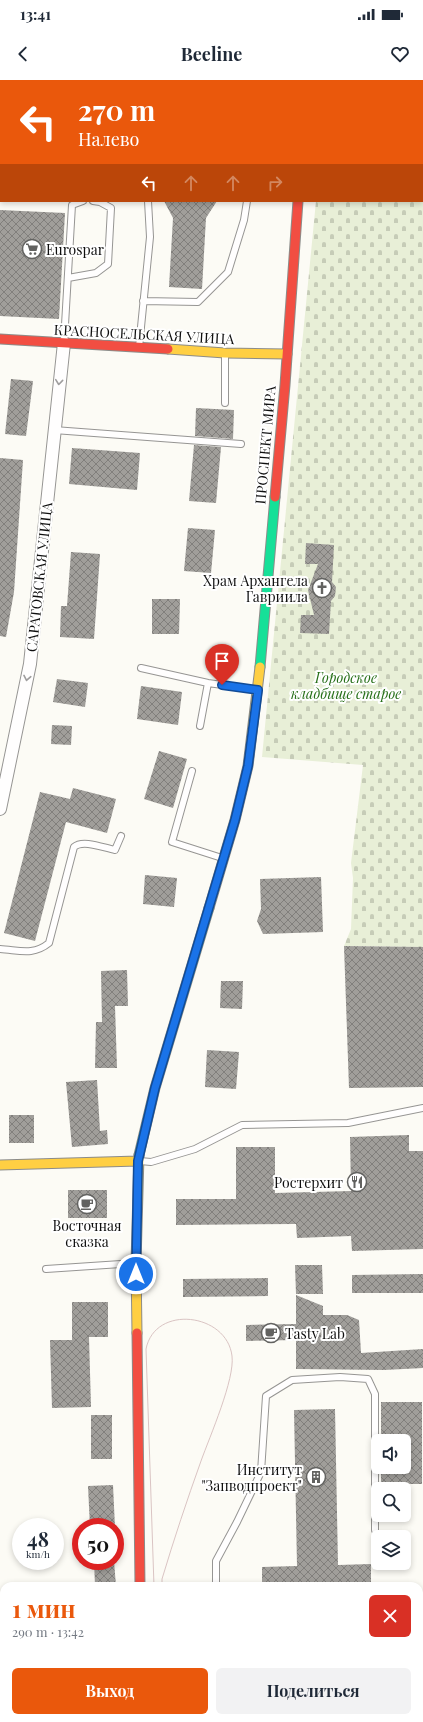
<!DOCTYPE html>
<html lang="ru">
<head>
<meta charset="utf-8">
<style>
	:root { --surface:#fff; --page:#f2f2f3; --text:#1f2937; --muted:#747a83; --accent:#ea580c }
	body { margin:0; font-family:"Playfair Display",serif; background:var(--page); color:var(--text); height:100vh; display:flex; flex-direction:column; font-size:15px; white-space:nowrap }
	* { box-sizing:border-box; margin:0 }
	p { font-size:13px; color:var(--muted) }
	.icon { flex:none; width:22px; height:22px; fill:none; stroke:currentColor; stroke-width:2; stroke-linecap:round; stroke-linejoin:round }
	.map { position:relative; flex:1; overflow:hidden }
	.details { position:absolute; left:0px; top:1502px; width:423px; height:140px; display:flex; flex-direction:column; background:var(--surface); border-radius:12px 12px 0 0; box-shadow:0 2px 6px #0003 }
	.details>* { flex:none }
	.banner { position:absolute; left:0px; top:0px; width:423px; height:122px; box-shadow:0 2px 6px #0003; background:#ea580c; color:#fff; overflow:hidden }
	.tools { position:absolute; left:371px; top:1354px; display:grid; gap:8px }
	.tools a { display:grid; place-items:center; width:40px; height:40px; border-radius:6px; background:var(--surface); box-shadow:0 2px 6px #0003; font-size:20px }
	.speed { position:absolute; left:12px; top:1438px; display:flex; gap:8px; font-size:20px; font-weight:700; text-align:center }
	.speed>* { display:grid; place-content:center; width:52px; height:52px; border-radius:50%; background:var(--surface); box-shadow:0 2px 6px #0003; line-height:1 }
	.speed small { font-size:10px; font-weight:400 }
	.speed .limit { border:6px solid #d22; background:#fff; color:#111 }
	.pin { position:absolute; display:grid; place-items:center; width:34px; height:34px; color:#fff; margin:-41px -17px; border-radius:50% 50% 50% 0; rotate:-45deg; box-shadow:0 0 4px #0007 }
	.pin .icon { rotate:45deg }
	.me { position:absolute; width:44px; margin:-22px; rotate:0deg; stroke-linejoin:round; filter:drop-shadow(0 0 3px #0008) }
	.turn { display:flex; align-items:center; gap:14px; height:84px; padding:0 12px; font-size:18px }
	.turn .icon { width:52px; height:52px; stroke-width:2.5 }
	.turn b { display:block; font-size:28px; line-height:34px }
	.lanes { display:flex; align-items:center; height:38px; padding:0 12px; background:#0003; justify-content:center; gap:20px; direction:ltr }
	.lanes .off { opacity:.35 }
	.round { display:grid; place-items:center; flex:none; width:42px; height:42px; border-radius:6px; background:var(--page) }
	.head { display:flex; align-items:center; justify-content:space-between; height:68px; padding:0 12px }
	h1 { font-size:24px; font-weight:700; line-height:30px; color:var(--accent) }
	.primary-button { display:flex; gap:8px; margin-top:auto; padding:8px 12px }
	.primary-button a { flex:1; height:46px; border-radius:6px; background:var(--accent); color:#fff; font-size:16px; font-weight:700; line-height:46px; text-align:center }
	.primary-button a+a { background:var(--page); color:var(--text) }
	.status { display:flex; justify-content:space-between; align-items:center; height:28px; padding:0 20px; background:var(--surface); direction:ltr }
	.status svg { height:11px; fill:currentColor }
	header { display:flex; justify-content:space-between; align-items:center; height:52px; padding:0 12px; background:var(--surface); font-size:18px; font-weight:700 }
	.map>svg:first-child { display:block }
</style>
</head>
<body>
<div class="status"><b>13:41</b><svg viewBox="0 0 49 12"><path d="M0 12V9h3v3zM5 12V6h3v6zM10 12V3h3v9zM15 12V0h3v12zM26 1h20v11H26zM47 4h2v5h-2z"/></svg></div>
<header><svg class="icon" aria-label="back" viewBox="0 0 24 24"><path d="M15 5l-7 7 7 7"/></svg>Beeline<svg class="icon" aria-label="heart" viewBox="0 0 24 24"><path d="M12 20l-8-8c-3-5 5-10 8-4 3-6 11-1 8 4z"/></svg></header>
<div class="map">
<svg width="423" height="1642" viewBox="0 0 423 1642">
	<defs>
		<pattern id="cemetery-stones" width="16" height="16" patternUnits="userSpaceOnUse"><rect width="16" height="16" fill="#e8efd7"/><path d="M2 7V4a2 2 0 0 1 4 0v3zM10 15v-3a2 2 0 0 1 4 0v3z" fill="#c6ccb7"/></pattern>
		<pattern id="building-cross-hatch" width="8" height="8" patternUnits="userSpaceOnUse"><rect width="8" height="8" fill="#a09e9a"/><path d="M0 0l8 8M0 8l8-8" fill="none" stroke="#817f7c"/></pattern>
	</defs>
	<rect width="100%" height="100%" fill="#fcfbf5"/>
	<path fill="url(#cemetery-stones)" d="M328,0H423V867L344,866L351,849L353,798L351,783L363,685L262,677L316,121H422V1Z"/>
	<path fill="url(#building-cross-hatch)" d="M164,121H217L206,138L202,209L169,207L173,138Z
		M0,130L65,133L59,239L0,236Z
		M11,299L33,301L26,356L5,354Z
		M196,328L234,330L233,359L195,356Z
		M194,365L221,367L216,423L189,421Z
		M72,368L140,373L137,410L69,404Z
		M0,378L23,380L14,512L6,557L0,556Z
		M188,448L215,450L211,493L184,491Z
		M306,463L334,465L332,502L336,507L335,516L331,521L329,554L300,553L301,535H314L308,510L318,484H305Z
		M71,472L100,474L94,559L60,557L61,526H67Z
		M152,519H180L179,554H152Z
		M57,599L88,603L85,627L53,622Z
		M141,606L182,612L178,645L137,639Z
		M52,645L72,646L71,665L51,664Z
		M159,671L187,679L173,728L144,719Z
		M73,708L116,719L107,753L66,742L35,861L4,853L40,712L70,719Z
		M145,795L177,798L174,827L143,824Z
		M321,797L323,852L263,854L257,841L261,829L260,799Z
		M344,866L423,867V1007L349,1008Z
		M127,890L128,926H115L117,988H95L96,942H102L101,891Z
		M221,901H243L242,929L220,928Z
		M207,970L239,972L236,1009L205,1007Z
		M97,1000L100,1051L107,1050L108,1064L72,1067L66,1002Z
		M9,1035H34V1063H9Z
		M409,1055V1071H423V1169L352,1171L351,1156L297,1158L296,1144L176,1145V1119H236V1067H275V1113L351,1111L350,1057Z
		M68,1110H107V1138H68Z
		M295,1185H322L323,1214H296Z
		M423,1194V1213H352V1195Z
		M268,1198V1216L183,1217V1199Z
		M296,1215L323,1226V1235H347L359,1240L361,1273L423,1269V1288L384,1290L296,1289V1260L246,1261V1245L296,1244Z
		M72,1222H108V1257H89L91,1327L52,1328L50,1260H72Z
		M381,1322H422V1404H381V1387H404V1361H381Z
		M335,1329L338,1485L371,1484V1506H262V1487L297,1486L294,1330Z
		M91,1335H112V1379H91Z
		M113,1405L115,1447H90L88,1406Z
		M94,1481H114L116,1506H95Z"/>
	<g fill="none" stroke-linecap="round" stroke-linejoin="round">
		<g stroke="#969593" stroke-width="8">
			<path id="lane" d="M68,198L96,193L108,184L111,128L100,122L93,121
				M143,221L198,222L228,192L244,140L247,121
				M64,262L72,125L83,121
				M139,267L150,157L148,121
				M225,274V323
				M54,350L241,364
				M141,588L208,603L258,610
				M200,646L208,603
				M192,691L172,762L222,778
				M0,869C19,870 33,876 49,863L74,767C83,759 104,768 115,770L121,756
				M140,1081L151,1082L195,1069L242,1045L348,1043L423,1028
				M46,1189L136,1183
				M216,1506V1481L237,1442L261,1392L266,1316L292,1300L340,1297L368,1299L375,1314V1450
				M84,1638V1642"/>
		</g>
		<g stroke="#969593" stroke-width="14">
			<path id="street" d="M0,729L30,584L64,263"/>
		</g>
		<g stroke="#8c8c89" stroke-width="11">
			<path id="fast" d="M260,587L275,417
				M139,1075L155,1008L209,828
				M152,1638L153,1642"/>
		</g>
		<g stroke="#8c8c89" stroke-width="11">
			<path id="slow" d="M168,269L225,273L287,274
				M209,828L235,740L248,686L260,587
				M0,1085L138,1081
				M137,1253L136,1183L139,1075
				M0,1624H4"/>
		</g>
		<g stroke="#8c8c89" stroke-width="11">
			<path id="jam" d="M306,0V1
				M0,259L168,269
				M275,417L285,305L298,121
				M137,1253L140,1506
				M419,1625H423"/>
		</g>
		<use href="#lane" stroke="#fffefe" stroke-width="6"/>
		<use href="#street" stroke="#fffefe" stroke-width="12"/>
		<use href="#fast" stroke="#16e098" stroke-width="9"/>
		<use href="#slow" stroke="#ffcf43" stroke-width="9"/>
		<use href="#jam" stroke="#f24e42" stroke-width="9"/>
		<path stroke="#dac4c3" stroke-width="1" d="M154,1506L146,1269C155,1224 227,1233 232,1276C235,1299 210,1356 201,1381C187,1420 174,1459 162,1499V1506
			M170,1638L171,1642
			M178,1638V1642"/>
	</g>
	<defs><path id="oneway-chevron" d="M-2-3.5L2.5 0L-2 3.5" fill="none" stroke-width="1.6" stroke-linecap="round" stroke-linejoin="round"/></defs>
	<g stroke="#9f9e9e">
		<use href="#oneway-chevron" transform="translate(59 302) rotate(96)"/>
		<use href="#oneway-chevron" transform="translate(27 598) rotate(101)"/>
	</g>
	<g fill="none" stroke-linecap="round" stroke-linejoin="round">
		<g stroke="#114b97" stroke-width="10">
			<path id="route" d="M136,1194L138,1081L155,1008L235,740L248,686L258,610L222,605"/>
		</g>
		<use href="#route" stroke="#1a73e8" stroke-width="7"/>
	</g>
	<defs>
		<g id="supermarket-ring" transform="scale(1)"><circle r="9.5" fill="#fff" stroke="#626260" stroke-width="1.5"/><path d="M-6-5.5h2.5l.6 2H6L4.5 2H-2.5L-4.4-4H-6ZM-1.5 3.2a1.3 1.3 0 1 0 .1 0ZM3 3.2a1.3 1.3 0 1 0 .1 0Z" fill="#626260"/></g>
		<g id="church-ring" transform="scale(1)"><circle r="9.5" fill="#fff" stroke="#626260" stroke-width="1.5"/><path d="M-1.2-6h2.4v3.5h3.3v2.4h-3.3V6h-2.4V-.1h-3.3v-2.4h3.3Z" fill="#626260"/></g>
		<g id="restaurant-ring" transform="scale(1)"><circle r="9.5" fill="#fff" stroke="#626260" stroke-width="1.5"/><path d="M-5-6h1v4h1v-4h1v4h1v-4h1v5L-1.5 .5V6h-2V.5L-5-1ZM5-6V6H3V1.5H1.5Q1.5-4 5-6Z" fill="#626260"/></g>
		<g id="cafe-ring" transform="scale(1)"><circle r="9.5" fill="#fff" stroke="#626260" stroke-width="1.5"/><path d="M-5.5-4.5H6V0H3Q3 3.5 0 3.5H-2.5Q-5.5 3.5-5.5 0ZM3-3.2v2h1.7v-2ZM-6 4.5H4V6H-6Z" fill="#626260"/></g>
		<g id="building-ring" transform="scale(1)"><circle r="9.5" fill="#fff" stroke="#626260" stroke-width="1.5"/><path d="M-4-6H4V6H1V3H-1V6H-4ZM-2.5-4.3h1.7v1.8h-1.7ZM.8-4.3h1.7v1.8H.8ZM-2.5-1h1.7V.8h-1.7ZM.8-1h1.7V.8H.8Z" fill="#626260"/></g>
	</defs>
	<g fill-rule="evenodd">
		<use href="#supermarket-ring" x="32" y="169"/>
		<use href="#church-ring" x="322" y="508"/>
		<use href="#restaurant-ring" x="357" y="1102"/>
		<use href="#cafe-ring" x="87" y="1124"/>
		<use href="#cafe-ring" x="271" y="1253"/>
		<use href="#building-ring" x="316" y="1397"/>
	</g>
	<g text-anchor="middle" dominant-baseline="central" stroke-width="4" stroke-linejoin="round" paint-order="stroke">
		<g font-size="14" fill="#0f0f0f" stroke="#fff" text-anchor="end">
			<text x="46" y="169" text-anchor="start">Eurospar</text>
			<text x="308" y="500">Храм Архангела<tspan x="308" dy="16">Гавриила</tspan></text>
			<text x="343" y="1102">Ростерхит</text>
			<text x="87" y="1145" text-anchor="middle">Восточная<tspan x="87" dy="16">сказка</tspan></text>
			<text x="285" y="1253" text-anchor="start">Tasty Lab</text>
			<text x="302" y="1389">Институт<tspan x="302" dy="16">"Запводпроект"</tspan></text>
		</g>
		<g font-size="14" fill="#0f0f0f" stroke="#fff">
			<text transform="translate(144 254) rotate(3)">КРАСНОСЕЛЬСКАЯ УЛИЦА</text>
			<text transform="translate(265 365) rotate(-85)">ПРОСПЕКТ МИРА</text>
			<text transform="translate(39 497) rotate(-84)">САРАТОВСКАЯ УЛИЦА</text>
		</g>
		<g font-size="14" font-style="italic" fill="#266f18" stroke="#fff">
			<text x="346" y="597">Городское<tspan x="346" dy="16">кладбище старое</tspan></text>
		</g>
	</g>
</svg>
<div class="tools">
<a><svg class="icon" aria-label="sound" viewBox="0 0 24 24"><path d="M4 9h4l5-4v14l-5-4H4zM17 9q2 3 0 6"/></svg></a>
<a><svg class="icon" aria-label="search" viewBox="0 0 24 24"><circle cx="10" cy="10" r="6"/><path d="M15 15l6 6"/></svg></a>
<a><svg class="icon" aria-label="layers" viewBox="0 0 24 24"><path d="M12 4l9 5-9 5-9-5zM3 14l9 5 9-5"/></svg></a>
</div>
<div class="speed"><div>48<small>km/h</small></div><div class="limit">50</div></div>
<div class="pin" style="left:222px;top:605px;background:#d93025"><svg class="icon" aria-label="arrive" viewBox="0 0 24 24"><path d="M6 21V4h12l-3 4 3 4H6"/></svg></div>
<svg class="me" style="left:136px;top:1194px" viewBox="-20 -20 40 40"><circle r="17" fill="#1a73e8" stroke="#fff" stroke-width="3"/><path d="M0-11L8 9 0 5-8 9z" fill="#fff"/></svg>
<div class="banner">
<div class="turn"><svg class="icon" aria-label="left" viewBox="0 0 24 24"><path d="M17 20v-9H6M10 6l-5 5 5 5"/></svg><div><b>270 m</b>Налево</div></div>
<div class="lanes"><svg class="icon" aria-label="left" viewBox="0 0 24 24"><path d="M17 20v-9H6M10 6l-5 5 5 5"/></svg><svg class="icon off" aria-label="ahead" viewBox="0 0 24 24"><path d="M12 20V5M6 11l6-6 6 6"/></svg><svg class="icon off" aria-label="ahead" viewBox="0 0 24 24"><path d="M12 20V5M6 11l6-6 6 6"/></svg><svg class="icon off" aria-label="right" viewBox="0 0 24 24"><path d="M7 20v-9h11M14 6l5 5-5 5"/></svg></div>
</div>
<section class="details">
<div class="head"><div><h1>1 мин</h1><p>290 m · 13:42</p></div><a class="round" style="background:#d93025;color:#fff"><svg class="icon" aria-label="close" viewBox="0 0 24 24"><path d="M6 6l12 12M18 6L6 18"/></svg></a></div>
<div class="primary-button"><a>Выход</a><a>Поделиться</a></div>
</section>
</div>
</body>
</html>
